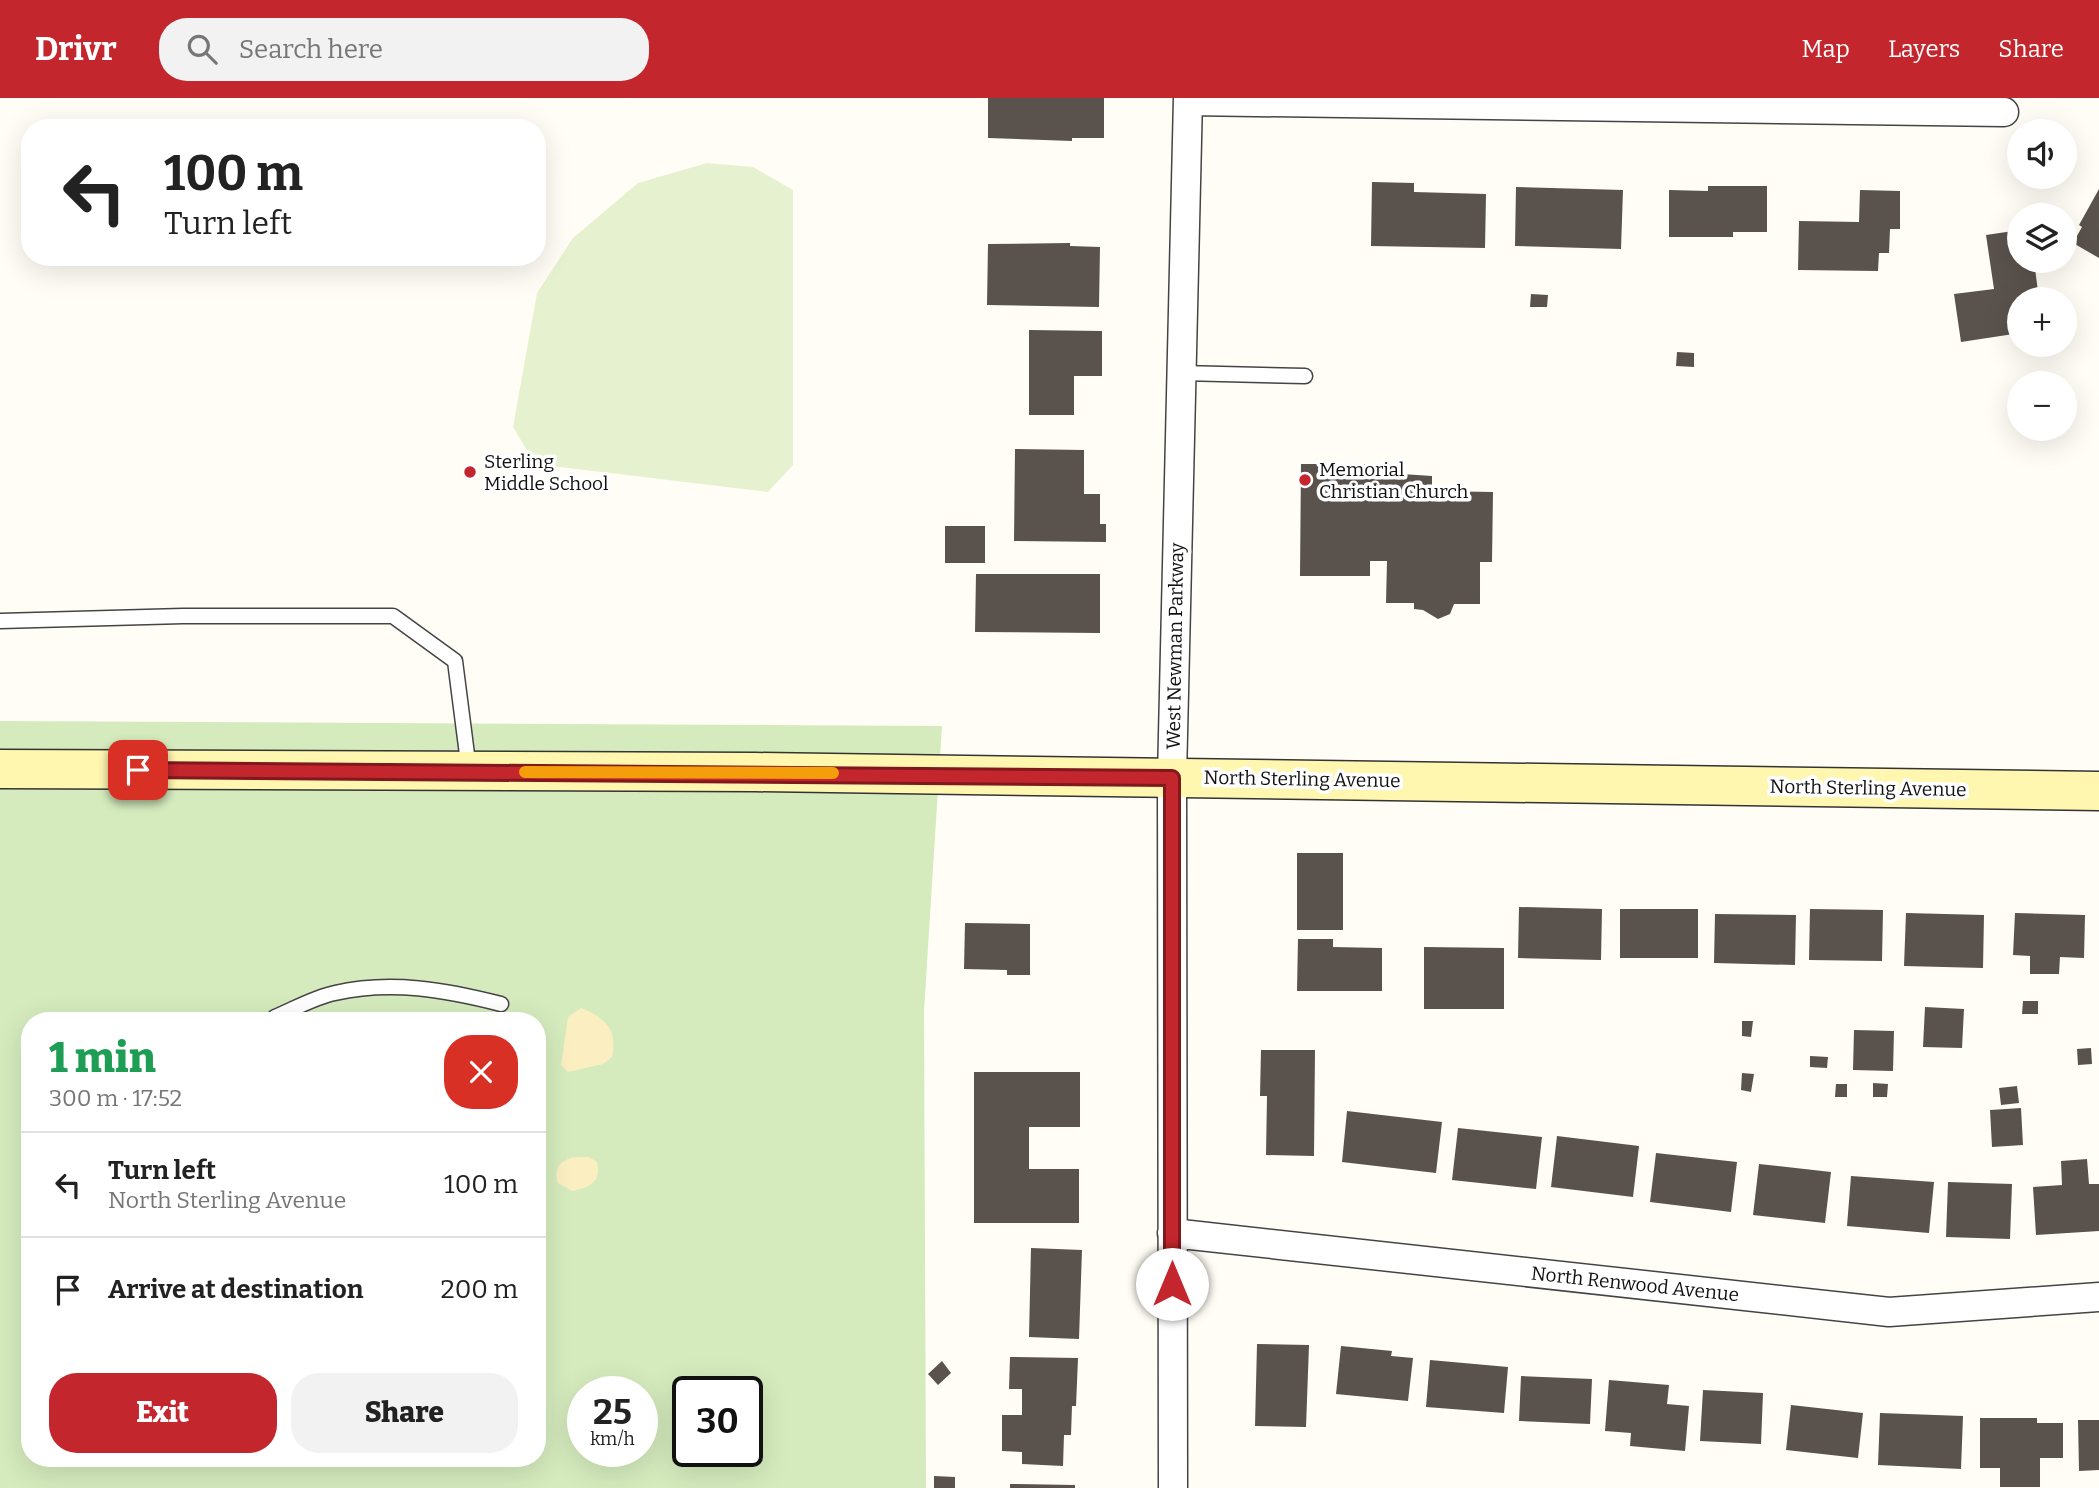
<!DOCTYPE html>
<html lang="en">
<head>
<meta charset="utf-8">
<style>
	:root { --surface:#fff; --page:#f2f2f2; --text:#222; --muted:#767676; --line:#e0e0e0; --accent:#c4262e }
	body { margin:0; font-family:Bitter,serif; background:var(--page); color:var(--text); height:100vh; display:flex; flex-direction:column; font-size:26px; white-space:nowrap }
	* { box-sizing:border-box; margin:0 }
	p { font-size:23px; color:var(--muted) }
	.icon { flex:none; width:38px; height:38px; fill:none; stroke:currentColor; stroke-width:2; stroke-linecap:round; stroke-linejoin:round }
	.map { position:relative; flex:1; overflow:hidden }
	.details { position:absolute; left:21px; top:914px; width:525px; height:455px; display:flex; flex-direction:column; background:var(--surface); border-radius:28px; box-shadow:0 7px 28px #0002 }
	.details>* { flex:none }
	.guide { position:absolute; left:21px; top:21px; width:525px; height:147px; border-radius:28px; box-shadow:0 7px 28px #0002; background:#fff; color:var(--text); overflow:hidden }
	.buttons { position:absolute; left:2007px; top:21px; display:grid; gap:14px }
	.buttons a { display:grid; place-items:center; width:70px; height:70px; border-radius:50%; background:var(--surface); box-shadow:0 7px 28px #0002; font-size:35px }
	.speed { position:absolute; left:567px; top:1278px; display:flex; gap:14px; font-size:35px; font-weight:700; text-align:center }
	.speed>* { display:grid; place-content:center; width:91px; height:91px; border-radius:50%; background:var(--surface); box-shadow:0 7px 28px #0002; line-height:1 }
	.speed small { font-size:18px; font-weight:400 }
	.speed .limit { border:4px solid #111; border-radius:10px; background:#fff; color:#111 }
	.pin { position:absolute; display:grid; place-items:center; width:60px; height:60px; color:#fff; margin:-30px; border-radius:14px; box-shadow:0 4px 10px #0006 }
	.me { position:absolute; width:77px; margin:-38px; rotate:0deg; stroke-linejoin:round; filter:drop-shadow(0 0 5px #0008) }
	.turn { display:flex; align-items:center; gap:24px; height:147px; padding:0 28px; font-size:32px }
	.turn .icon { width:91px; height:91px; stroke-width:2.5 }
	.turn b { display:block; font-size:49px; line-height:60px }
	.round { display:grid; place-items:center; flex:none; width:74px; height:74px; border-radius:28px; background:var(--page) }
	.overview { display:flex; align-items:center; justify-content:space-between; height:119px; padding:0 28px }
	h1 { font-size:42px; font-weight:800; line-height:52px; color:#1e9e55 }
	.cta { display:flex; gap:14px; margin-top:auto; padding:14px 28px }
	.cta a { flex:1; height:80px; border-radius:28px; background:var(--accent); color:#fff; font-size:28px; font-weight:800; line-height:80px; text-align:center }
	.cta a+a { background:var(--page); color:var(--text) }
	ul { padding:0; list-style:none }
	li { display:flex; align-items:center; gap:21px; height:105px; padding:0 28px; border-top:2px solid var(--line) }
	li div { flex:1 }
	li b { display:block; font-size:26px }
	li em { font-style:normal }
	header { display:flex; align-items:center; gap:42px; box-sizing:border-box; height:98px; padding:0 35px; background:var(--accent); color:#fff }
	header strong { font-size:33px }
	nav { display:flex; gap:38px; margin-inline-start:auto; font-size:24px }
	.search { width:490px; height:63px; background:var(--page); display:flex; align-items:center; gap:18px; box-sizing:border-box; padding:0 24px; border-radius:28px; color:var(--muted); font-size:26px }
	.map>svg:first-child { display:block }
</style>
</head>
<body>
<header>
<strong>Drivr</strong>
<div class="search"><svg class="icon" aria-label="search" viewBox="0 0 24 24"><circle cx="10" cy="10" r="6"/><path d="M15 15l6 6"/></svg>Search here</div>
<nav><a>Map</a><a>Layers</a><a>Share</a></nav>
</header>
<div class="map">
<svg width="2099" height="1390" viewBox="0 0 2099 1390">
	<rect width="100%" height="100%" fill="#fffdf5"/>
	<path fill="#d5ebbd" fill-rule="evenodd" d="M0,623L942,628L924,913L926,1390H0ZM30,922H537V1360H30ZM583,1293H642V1353H583ZM688,1293H747V1353H688Z"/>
	<path fill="#fbeec1" d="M581,910C606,920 618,932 612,959L603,966L568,974L561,967L568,919Z
		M577,1059H589L597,1064C602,1084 589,1090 572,1093L558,1085C553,1069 561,1061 577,1059Z"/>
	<path fill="#e6f2cf" d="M707,65L753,69L793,92V367L768,394L535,366L513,329L537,195L573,140L638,85Z"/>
	<path fill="#5a524d" d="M988,0H1104V40H1072V43L988,40Z
		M1372,84L1414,85V94L1486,96L1485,150L1371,148Z
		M1708,88H1767V134H1733V139H1669V92L1708,93Z
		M1516,89L1623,92L1621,151L1515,148Z
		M2099,91V160L2073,145L2082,129L2079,127Z
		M1860,92L1900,93V131H1890L1889,155H1879L1878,173L1798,172L1799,123L1859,124Z
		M2020,132V163H2034L2039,201H2020V235L1961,244L1954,196L1994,191L1986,137Z
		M1070,145V148L1100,149L1099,209L987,207L988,146Z
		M1531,196L1548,197L1547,209H1530Z
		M1029,232L1102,233V278H1074V317H1029Z
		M1677,254L1694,255V269L1676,268Z
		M1015,351L1084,352V396H1100V426H1106V444L1014,443Z
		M1301,366H1371V374L1432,378V393L1493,394L1492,464H1480V506H1454L1450,516L1438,521L1423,512L1414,511V505H1386L1387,463H1370V478H1300Z
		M945,428H985V465H945Z
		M976,476H1100V535L975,534Z
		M1297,755H1343V832H1297Z
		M1519,809L1602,811L1601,862L1518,860Z
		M1620,811H1698V860H1620Z
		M1810,811L1883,812L1882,863L1809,862Z
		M1906,815L1984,817L1983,870L1904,868Z
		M2015,815L2085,817L2084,860L2060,859L2059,876H2030V858L2013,857Z
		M1715,816L1796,817L1795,867L1714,865Z
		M965,825L1030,826V877H1007V872L964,871Z
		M1298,841H1333V849L1382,850V893H1297Z
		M1424,849L1504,850V911H1424Z
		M2023,903H2038V916H2022Z
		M1925,909L1964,911L1962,950L1923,949Z
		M1742,923H1753L1751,939L1742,938Z
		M1854,932L1894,933L1893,973L1853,972Z
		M2091,950L2092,966L2078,967L2077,951Z
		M1261,952H1315L1314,1058L1266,1057L1267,998H1260Z
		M1810,958L1828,959L1827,970L1810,969Z
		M974,974H1080V1029H1029V1071H1079V1125H974Z
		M1742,975L1754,976L1751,994L1741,992Z
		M1873,985L1888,986L1887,999H1873Z
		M1836,986H1847V999H1835Z
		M2017,988L2019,1005L2001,1007L1999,990Z
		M2021,1010L2023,1047L1992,1049L1990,1012Z
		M1347,1013L1442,1024L1436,1075L1342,1064Z
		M1458,1030L1542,1039L1536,1091L1452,1082Z
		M1557,1038L1639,1048L1633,1099L1551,1089Z
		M1656,1055L1737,1064L1731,1114L1650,1104Z
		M2087,1061L2089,1086H2099V1133L2036,1137L2033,1089L2062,1087L2061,1063Z
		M1759,1066L1831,1074L1825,1125L1753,1117Z
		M1851,1078L1934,1084L1929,1135L1847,1128Z
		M1948,1084L2012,1086L2010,1141L1946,1139Z
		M1031,1150L1082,1152L1079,1241L1029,1239Z
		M1257,1246L1309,1247L1306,1329L1255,1328Z
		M1341,1248L1392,1253L1391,1258L1413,1260L1408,1303L1336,1296Z
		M1010,1259L1078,1260L1076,1308H1072L1071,1337H1064L1063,1368L1022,1366V1354L1002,1353V1317H1022V1291H1009Z
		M1430,1262L1508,1269L1504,1315L1426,1309Z
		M942,1263L951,1275L938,1287L928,1276Z
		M1521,1278L1592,1281L1590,1326L1519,1323Z
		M1609,1282L1669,1287L1667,1306L1689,1308L1685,1353L1630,1348L1631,1335L1605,1333Z
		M1703,1292L1763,1295L1761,1346L1700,1343Z
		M1791,1307L1863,1315L1858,1360L1786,1352Z
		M1880,1315L1963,1318L1961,1371L1878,1367Z
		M1980,1320H2037V1325H2063V1360H2040V1389H2000V1370H1980Z
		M2078,1322H2099V1372L2079,1373Z
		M934,1378L955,1379V1390H934Z
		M1010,1386L1075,1387V1390H1010Z"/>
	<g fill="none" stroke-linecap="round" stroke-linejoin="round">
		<g stroke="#444" stroke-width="17">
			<path id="lane" d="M1181,275L1305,278
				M0,523L183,518H393L455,563L469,672
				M275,919C294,911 315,899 335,895C391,882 446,892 501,906"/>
		</g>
		<g stroke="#444" stroke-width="31">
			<path id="street" d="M1188,3L2004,14
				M1172,1135L1889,1214L2099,1199
				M1173,1390L1172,679L1188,0"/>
		</g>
		<g stroke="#333" stroke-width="41">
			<path id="secondary" d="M0,671L755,674L2099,693"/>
		</g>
		<use href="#lane" stroke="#fff" stroke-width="14"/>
		<use href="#street" stroke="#fff" stroke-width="28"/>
		<use href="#secondary" stroke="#fff6b0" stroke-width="38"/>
	</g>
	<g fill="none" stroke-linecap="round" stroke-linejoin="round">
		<g stroke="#7f191e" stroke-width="18">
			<path id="route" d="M138,672L1172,680V1186"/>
		</g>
		<use href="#route" stroke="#c4262e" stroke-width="12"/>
		<path stroke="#f59e0b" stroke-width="12" d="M525,674L833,675"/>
	</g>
	<g fill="#c4262e" stroke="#fff" stroke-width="2.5">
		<circle cx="470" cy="374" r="7"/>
		<circle cx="1305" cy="382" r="7"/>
	</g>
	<g text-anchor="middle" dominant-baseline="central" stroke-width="7" stroke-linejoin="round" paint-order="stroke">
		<g font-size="19" fill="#111" stroke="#fff" text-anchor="start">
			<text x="484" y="363">Sterling<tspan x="484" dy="22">Middle School</tspan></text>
			<text x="1319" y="371">Memorial<tspan x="1319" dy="22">Christian Church</tspan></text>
		</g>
		<g font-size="19" fill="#111" stroke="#fff">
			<text transform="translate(1175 548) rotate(-89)">West Newman Parkway</text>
			<text transform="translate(1302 681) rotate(1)">North Sterling Avenue</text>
			<text transform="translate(1868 690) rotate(1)">North Sterling Avenue</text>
			<text transform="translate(1635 1186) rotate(6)">North Renwood Avenue</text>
		</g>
	</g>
</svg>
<div class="buttons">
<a><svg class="icon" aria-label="sound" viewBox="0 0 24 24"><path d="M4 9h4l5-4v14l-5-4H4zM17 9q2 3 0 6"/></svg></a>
<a><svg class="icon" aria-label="layers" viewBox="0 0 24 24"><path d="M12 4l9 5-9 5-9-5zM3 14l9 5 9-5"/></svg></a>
<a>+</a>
<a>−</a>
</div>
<div class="speed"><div>25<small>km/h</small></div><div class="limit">30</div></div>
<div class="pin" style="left:138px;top:672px;background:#d93025"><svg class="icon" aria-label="arrive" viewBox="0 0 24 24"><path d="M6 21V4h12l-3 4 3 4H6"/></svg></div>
<svg class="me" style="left:1172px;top:1186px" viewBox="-20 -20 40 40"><circle r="19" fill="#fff"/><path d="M0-13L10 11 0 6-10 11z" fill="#c4262e"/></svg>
<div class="guide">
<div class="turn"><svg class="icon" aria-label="left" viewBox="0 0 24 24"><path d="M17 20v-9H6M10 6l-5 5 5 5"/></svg><div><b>100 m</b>Turn left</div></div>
</div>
<section class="details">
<div class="overview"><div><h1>1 min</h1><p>300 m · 17:52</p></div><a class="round" style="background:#d93025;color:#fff"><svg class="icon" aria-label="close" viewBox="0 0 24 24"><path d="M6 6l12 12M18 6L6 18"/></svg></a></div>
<ul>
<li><svg class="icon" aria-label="left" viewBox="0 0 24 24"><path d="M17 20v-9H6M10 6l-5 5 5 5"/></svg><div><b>Turn left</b><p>North Sterling Avenue</p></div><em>100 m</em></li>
<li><svg class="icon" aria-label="arrive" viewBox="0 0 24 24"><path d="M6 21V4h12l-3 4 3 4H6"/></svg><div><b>Arrive at destination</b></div><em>200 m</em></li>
</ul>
<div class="cta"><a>Exit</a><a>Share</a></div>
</section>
</div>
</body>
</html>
